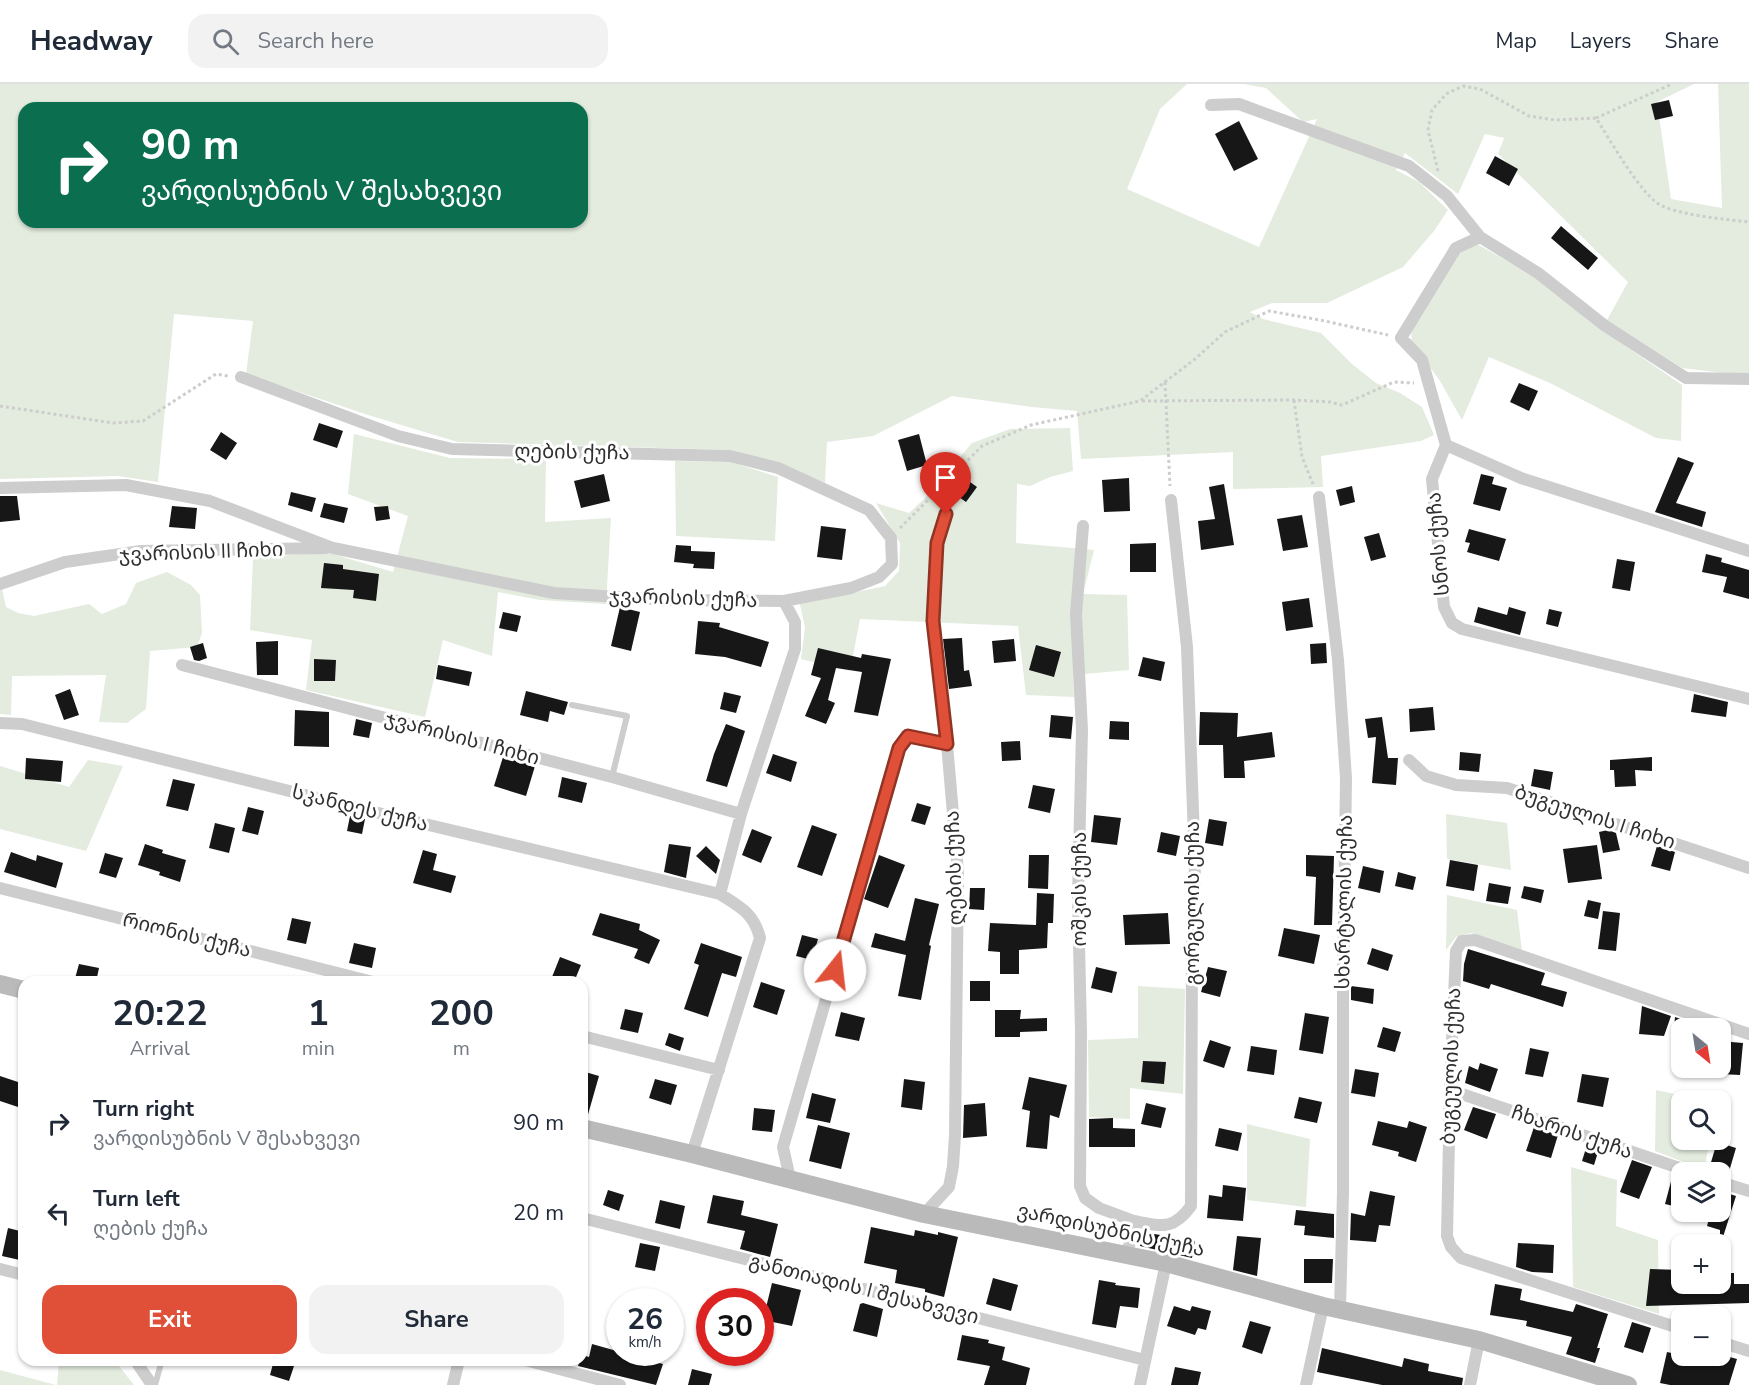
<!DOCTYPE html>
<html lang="en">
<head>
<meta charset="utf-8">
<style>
	:root { --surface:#fff; --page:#f2f2f3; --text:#1f2937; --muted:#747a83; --line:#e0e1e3; --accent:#e05038 }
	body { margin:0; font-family:"Nunito Sans","Noto Sans Georgian",sans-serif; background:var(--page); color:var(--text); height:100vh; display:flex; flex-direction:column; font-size:22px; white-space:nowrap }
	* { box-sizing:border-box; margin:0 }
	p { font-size:20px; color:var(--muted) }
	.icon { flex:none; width:33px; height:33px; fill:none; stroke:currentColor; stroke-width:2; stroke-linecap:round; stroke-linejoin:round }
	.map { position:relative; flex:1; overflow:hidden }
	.panel { position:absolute; left:18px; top:892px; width:570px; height:390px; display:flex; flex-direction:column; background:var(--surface); border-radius:18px; box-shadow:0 2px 4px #0004 }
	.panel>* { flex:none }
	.banner { position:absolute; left:18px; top:18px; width:570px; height:126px; border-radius:18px; box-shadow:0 2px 4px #0004; background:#0b6e4f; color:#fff; overflow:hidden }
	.needle { width:39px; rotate:150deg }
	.fabs { position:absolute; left:1671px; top:934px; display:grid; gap:12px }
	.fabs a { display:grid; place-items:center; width:60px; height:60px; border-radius:12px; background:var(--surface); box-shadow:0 2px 4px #0004; font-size:30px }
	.speed { position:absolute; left:606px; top:1204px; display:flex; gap:12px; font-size:30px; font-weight:700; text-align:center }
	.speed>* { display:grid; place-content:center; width:78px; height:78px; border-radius:50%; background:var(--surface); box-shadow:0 2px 4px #0004; line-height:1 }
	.speed small { font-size:15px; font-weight:400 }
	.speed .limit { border:9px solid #d22; background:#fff; color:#111 }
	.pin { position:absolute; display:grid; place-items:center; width:51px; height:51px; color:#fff; margin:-62px -26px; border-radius:50% 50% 50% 0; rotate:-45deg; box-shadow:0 0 6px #0007 }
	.pin .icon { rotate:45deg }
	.me { position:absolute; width:66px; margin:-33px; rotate:16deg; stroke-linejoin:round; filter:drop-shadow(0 0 4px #0008) }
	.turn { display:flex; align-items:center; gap:21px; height:126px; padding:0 24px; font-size:27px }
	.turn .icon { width:78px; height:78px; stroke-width:2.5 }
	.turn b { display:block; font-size:42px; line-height:51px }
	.eta { display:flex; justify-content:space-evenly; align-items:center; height:102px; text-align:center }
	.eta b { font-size:36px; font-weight:700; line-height:42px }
	.cta { display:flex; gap:12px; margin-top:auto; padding:12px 24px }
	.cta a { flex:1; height:69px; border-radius:18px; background:var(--accent); color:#fff; font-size:24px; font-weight:700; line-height:69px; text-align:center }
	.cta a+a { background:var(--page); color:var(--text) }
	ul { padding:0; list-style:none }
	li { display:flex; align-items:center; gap:18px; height:90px; padding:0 24px }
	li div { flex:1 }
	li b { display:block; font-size:22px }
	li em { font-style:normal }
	header { display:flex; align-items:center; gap:36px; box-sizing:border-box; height:84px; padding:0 30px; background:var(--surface); border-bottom:2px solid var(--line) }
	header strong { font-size:28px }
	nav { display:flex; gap:33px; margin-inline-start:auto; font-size:21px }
	.search { width:420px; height:54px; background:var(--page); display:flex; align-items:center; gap:15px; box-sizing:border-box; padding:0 21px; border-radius:18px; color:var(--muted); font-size:22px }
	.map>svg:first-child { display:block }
</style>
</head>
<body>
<header>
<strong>Headway</strong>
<div class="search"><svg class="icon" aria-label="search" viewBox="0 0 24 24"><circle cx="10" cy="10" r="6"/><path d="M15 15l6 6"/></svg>Search here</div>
<nav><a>Map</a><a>Layers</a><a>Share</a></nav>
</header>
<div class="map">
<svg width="1749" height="1301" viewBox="0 0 1749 1301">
	<rect width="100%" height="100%" fill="#fff"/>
	<path fill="#e3ecde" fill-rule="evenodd" d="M0,0H1187L1160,25L1127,105L1259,163L1317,35L1303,38L1266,4L1244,0H1694L1657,18L1671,115L1722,124L1718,0H1749V289L1741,291L1682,284L1607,236L1628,198L1498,70L1504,54L1485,50L1458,110L1405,69L1396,86L1419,98L1448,126L1434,147L1403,183L1327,219H1272L1250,228L1263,235L1321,249L1352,280L1376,299L1400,309L1422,323L1434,351L1421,357L1321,372L1323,403L1233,405V368L1081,375L1077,327L1032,323L952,312L873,352L827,358L825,399L783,381L730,366L458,358L368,331L246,290L253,237L174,230L158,398L118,392L0,395ZM24,24H582V138H24Z
		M1477,160L1530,190L1598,243L1682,301L1681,357L1656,354L1550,299L1489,273L1462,336L1440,297L1412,258L1411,247L1457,170Z
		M1070,344L1073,387L1050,393L1030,402L1017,400L1016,459L1094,466L1083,510L1127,511L1129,586L1073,591L1074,613L1026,611L1018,542L860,535L850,587L801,575L805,544L800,520L885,502L899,487L900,459L876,419L909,429L924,415L972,359L1010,345Z
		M354,350L450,374L546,375L545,438L611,434L606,520L540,516L498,508L492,572L443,556L425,633L306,606L312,556L250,546L253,474L326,468L393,488L408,432L348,410Z
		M675,377L731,378L778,393L775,457L676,452Z
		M167,488L191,501L200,511L202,549L197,563L150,567L146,625L127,639L99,638L106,591L12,592L11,631L0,630V495L6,523L18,529L34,532L89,520L102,530L126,520L136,499Z
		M88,676L123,682L86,767L0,745V682L69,703Z
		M1446,730L1507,739L1511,786L1447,775Z
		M1447,811L1517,826L1522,867L1471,849L1456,853L1446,866Z
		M1138,902L1185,905L1183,1010L1130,1004V1035L1089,1033L1088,956L1138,954Z
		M1656,1006L1707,1017H1682V1056H1710L1704,1086L1655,1067Z
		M1247,1040L1310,1055L1306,1123L1247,1116Z
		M1571,1083L1617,1096L1616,1142L1658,1156L1659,1230L1573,1203Z
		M59,1277H115L134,1301H57Z
		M0,1286L56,1301H0Z"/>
	<path fill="#171717" d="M1669,16L1673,32L1655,36L1651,20Z
		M1239,37L1258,75L1234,87L1215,50Z
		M1495,72L1518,85L1509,102L1486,89Z
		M1561,142L1598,174L1588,186L1551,154Z
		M1519,299L1538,307L1529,327L1510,318Z
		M319,339L343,347L337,364L313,356Z
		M221,348L237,359L226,376L210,366Z
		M919,350L927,381L907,387L898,356Z
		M1678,373L1694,379L1676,419L1706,428L1702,443L1655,428Z
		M604,390L610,417L581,424L574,397Z
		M1481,390L1494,393L1492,400L1507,404L1500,427L1473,420Z
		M963,393L977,403L966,418L952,408Z
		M1129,394L1130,427L1104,428L1102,396Z
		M1224,400L1234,461L1201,466L1198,437L1215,435L1209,403Z
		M1352,402L1355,418L1340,422L1336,406Z
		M291,408L316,414L312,428L288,421Z
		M0,412H17L20,436L0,438Z
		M324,419L348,424L344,439L320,433Z
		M172,422L197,424L195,445L169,443Z
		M388,422L390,435L376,437L374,423Z
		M1302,431L1308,463L1283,467L1277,435Z
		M821,442L846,445L842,476L817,473Z
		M1469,445L1506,455L1499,477L1467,468L1470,459L1465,458Z
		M1379,449L1386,473L1371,477L1364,453Z
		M1156,459V488H1130V460Z
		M676,461L691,462V467L715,468L714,485L693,484L694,480L674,478Z
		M1706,470L1722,474L1721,478L1749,486V515L1723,508L1727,493L1702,488Z
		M1617,475L1635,478L1630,507L1612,504Z
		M324,479L343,481V485L379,490L376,517L353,514L354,506L321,504Z
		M1309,514L1313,543L1286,547L1282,518Z
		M620,523L640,528L631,567L611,562Z
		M1478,523L1507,531L1509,523L1526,528L1520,551L1474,538Z
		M1549,525L1562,528L1558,543L1546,540Z
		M503,528L521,532L517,548L499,544Z
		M698,537L720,539L719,543L769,558L761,583L725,573L695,570Z
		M962,554L964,587L969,586L972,602L949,605L943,555Z
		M1014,555L1016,577L994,579L992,557Z
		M278,557V591H257L256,558Z
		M203,559L207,574L199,577L194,576L190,563Z
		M1326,559L1327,579L1311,580L1310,560Z
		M1036,561L1061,568L1054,593L1029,586Z
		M818,564L861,574L862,570L891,575L878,632L854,628L862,588L836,584L828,616L835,619L826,640L805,632L821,594L811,591Z
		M1143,573L1165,578L1161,597L1138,592Z
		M314,575L336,576L335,597H314Z
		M438,581L472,588L469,602L436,595Z
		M70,605L79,631L64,636L55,611Z
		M526,607L568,618L564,631L550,627L548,638L520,631Z
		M724,608L741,612L736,629L720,625Z
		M1694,610L1728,618L1726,633L1691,628Z
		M1433,623L1435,646L1410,648L1409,625Z
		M295,626L329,628V663L294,662Z
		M1200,628L1238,629L1237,653L1272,648L1275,673L1244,677L1245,694H1224L1223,661H1199Z
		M1051,631L1073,633L1071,655L1049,653Z
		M1382,633L1388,674H1398L1396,701L1372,699L1376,653L1368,654L1365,635Z
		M356,635L372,639L369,654L353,651Z
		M1110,637L1129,638V656L1109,655Z
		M726,640L745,647L727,703L706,697L714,670Z
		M1020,657L1021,676L1002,677L1001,658Z
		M1460,668L1481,670L1479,688L1459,686Z
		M773,670L797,678L791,698L766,689Z
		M503,673L535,682L526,712L494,702Z
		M1652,673V687L1635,686L1636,702L1615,703L1614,686H1610V676Z
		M26,674L63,677L61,698L25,695Z
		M1534,685L1553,688L1550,706L1531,702Z
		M562,693L587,699L582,719L558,713Z
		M173,695L195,700L188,727L166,722Z
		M1033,701L1055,705L1050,729L1028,724Z
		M917,719L931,723L925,741L911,737Z
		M248,723L264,727L258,751L242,747Z
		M1094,731L1121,734L1117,761L1091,758Z
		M350,732L365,735L362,750L347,747Z
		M1209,735L1227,738L1223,762L1205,759Z
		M215,739L235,744L229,769L209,764Z
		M812,741L837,750L822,792L797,783Z
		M752,745L772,753L761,779L742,771Z
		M1608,746L1616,749L1620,766L1603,769L1599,748Z
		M1161,748L1180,752L1176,772L1157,768Z
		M145,760L163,766L162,769L186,776L180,798L159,791L160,788L138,781Z
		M669,760L691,763L686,794L664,788Z
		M1597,761L1602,795L1568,799L1563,765Z
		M706,762L720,776L716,790L696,772Z
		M1657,762L1675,768L1670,787L1651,782Z
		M423,766L437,770L433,786L456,792L451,809L413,799Z
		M11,768L36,777L37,771L63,779L56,804L4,788Z
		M105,769L123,774L116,794L99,789Z
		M879,771L905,781L888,824L864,815Z
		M1029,771H1049L1048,805L1028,804Z
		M1306,771L1334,772L1332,841H1314L1316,793L1306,792Z
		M1450,776L1478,781L1474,807L1446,802Z
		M1363,782L1384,787L1380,809L1358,804Z
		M1398,788L1416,793L1413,806L1395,802Z
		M1489,799L1511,803L1508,820L1486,817Z
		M1524,802L1544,806L1541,819L1521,814Z
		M970,804H985L984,826L969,825Z
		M1037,809L1054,810L1053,839H1048L1047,864L1019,866V890H1000V868L988,867L990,839L1036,841Z
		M915,814L939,820L929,861L931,862L921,916L898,912L906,871L871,863L875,849L905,857Z
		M1588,816L1601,819L1598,835L1584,832Z
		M1603,827L1620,829L1616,867L1598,865Z
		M600,829L640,840L639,846L660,856L649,880L634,874L638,865L592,851Z
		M1168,829L1170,860L1125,861L1123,831Z
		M292,834L311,838L306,860L287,856Z
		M1284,844L1320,851L1314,880L1278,872Z
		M802,851L818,855L812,876L796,872Z
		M354,859L376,864L372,884L349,879Z
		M701,859L742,873L736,893L722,889L708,933L684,925L699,881L694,879Z
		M1372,864L1393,871L1388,887L1367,880Z
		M1468,865L1545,889L1541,901L1567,908L1563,923L1491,900L1489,905L1463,897L1464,880Z
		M560,873L581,881L574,898H550Z
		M79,880L99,884L96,898H74Z
		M1096,883L1117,888L1112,909L1091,904Z
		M1208,883L1227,887L1220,913L1201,908Z
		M970,897H990V917H970Z
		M761,898L785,906L777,931L753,923Z
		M1351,902L1374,905L1373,920L1351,916Z
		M1642,922L1671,932L1664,952L1639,950Z
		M625,925L643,929L638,949L620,945Z
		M995,926H1021L1020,935L1047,934V947L1020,948V953H995Z
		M841,928L865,934L859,957L835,952Z
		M1305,929L1329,933L1323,970L1299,966Z
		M1675,933L1709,945H1674Z
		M1383,943L1401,948L1395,968L1377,963Z
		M669,949L684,954L680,967L665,961Z
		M1210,956L1231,963L1224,984L1203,977Z
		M1720,957L1743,959L1740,991L1720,990Z
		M1251,962L1277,966L1274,991L1247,987Z
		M1530,964L1549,968L1543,993L1525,990Z
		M1143,977L1166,978L1164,1000L1141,998Z
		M1480,979L1498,985L1490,1008L1465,999L1469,982L1478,986Z
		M1355,985L1379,989L1375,1013L1351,1009Z
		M582,987L599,992L587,1034L582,1033Z
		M1582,990L1609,994L1603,1023L1577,1018Z
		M0,992L24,1000V1025L0,1017Z
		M1029,993L1067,1001L1059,1034L1050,1031L1047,1065L1026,1063L1030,1027L1022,1025Z
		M655,995L677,1001L671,1021L649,1014Z
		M904,995L925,998L922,1026L901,1023Z
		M812,1009L836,1015L830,1039L806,1034Z
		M1299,1013L1322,1018L1317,1039L1294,1034Z
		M985,1019L987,1052L963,1054L964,1021Z
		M1146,1019L1166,1024L1161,1044L1141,1040Z
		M1473,1023L1496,1030L1487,1055L1464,1046Z
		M754,1024L775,1026L772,1048L752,1046Z
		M1113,1034V1044L1135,1045V1063H1089V1035Z
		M1378,1037L1407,1044L1409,1037L1427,1043L1416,1078L1398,1072L1399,1068L1372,1061Z
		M818,1041L850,1049L841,1085L809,1077Z
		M1534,1043L1558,1051L1551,1074L1526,1067Z
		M1219,1044L1242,1049L1238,1067L1215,1062Z
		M1717,1058L1736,1064L1728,1091L1709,1085Z
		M1587,1061L1599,1065L1594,1081L1582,1077Z
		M1632,1076L1652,1083L1639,1115L1620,1108Z
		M1673,1090L1682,1093V1124L1665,1120Z
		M1223,1101L1246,1104L1243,1137L1207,1134L1209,1111L1222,1113Z
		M608,1106L624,1111L619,1127L603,1121Z
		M1370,1107L1395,1112L1390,1142L1379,1141L1376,1158L1350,1156L1351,1129L1365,1132Z
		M1720,1107L1736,1112L1723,1153L1720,1152V1146L1707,1142L1711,1128H1720Z
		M713,1111L744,1117L741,1131L778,1140L770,1173L740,1165L745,1147L707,1139Z
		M660,1116L685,1122L680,1145L655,1139Z
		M1296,1126L1334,1130V1154L1304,1151L1305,1142L1294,1141Z
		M871,1143L914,1152L915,1146L938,1151V1148L958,1153L944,1213L925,1208V1205L895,1199L897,1186L864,1179Z
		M8,1144L24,1148V1177L2,1172Z
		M1143,1148L1195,1157L1192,1174L1140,1162Z
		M1237,1152L1261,1154L1257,1192L1233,1186Z
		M640,1159L660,1163L655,1187L635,1183Z
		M1518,1159L1554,1161L1553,1189L1532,1188L1516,1183Z
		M1304,1175H1333L1332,1199H1304Z
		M1650,1185L1682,1186V1200H1720V1189H1734V1200H1749V1219L1646,1222Z
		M993,1194L1018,1201L1011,1227L986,1220Z
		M1099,1196L1116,1199L1115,1201L1140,1204L1138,1224L1120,1222L1116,1244L1092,1240Z
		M772,1199L801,1206L792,1242L763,1236Z
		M1495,1200L1522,1205L1520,1216L1573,1228L1576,1220L1608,1230L1597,1264H1600L1595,1279L1566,1270L1572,1253L1526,1242L1527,1237L1490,1231Z
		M863,1219L883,1225L877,1253L853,1247L860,1220Z
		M1174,1222L1190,1227L1192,1222L1211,1227L1206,1246L1198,1244L1195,1251L1167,1242Z
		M1250,1237L1271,1243L1262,1270L1242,1263Z
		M1632,1238L1651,1244L1643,1269L1624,1263Z
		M962,1251L989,1256L988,1259L1005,1263L1002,1276L1030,1284L1026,1301H984L990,1282L957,1276Z
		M592,1260L663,1280L656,1301L578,1282L580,1276H582V1271L589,1273Z
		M1322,1264L1402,1283L1404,1274L1429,1280L1428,1287L1463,1294L1462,1301H1382L1317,1288Z
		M1667,1268L1711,1278L1712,1272H1726L1737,1275L1729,1301H1670L1660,1299Z
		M274,1276H296L289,1297L270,1291Z
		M1175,1283L1201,1288L1198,1301H1171Z
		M692,1285L712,1290L709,1301H688Z"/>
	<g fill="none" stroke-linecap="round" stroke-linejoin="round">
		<path stroke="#cdcdcd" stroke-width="3" stroke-dasharray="3 3" stroke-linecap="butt" d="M1596,34L1672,0
			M1438,87L1428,46L1432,26L1446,10L1463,2L1480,5L1529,32L1555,36L1596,34C1609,54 1642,113 1662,122C1686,132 1723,135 1749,138
			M1165,298L1170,402
			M1294,316L1302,373L1313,400
			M1142,317L1294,316L1330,318L1342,321L1394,298L1414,299
			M0,322L113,339L143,337L216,290L228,292
			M900,444L982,362L1031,341L1140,317L1195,275L1225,248L1269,227L1320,236L1388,251"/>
		<path stroke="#cdcdcd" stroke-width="6" d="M572,621L627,632L612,693
			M155,1301L162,1276"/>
		<path stroke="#cdcdcd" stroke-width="12" d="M1211,21L1239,20L1409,82L1447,112L1480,153
			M241,293L398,352L452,365L730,372L778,384L869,426L891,454L892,480L879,493L851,504L784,517
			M1446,361L1422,276L1401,254L1456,164L1480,153L1538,189L1604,241L1686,294L1749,295
			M0,404L126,401L210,417L333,464L554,509L668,516L784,517L795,538V565L741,730L720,810C740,823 754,829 760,854L692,1070
			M1319,413L1338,576L1346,694L1343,901V1108L1340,1225
			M1083,442L1076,530L1082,646L1078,814L1081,948L1080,1102L1085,1114L1099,1124L1134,1137
			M1749,467L1521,394L1446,361L1432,395L1444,523L1452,539L1462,545L1749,615
			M0,500L65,478L141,467L326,464
			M182,581L612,693L741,730
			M0,639L22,640L353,723L720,810
			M1409,676L1426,692L1456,701L1507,704L1749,784
			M0,804L373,898
			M582,952L719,986
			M1450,1006L1694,1089
			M790,1095L783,1063L899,664L908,652L947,660
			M1720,1098L1749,1107
			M924,1130L949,1103L953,1082L955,1051L958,788L947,660L933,537L937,459L946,430
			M582,1134L1145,1276
			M1127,1172L1134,1137C1161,1142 1173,1147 1191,1122L1192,862L1195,781L1187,563L1171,416
			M0,1185L24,1191
			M1682,1245L1461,1174L1451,1163L1447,1152L1450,1006L1456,867L1462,857L1475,856L1749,950
			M1720,1258L1749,1267
			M135,1276L152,1301
			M525,1276L620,1301
			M453,1301L459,1276
			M1140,1301L1166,1179
			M1306,1301L1323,1222
			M1470,1301L1479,1256"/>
		<path stroke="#bababa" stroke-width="18" d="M0,900L24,906
			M582,1044L692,1070L924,1130L1166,1179L1323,1222L1479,1256L1628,1301"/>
	</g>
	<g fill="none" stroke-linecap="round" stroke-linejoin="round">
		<g stroke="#923424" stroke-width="15">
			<path id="route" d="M835,886L899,664L908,652L947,660L933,537L937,459L946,430"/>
		</g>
		<use href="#route" stroke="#e05038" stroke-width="10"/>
	</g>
	<g text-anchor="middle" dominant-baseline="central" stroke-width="6" stroke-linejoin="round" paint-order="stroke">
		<g font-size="20" fill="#303030" stroke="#fff">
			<text transform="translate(572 368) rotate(1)">ღების ქუჩა</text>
			<text transform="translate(1438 460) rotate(-95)">სნოს ქუჩა</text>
			<text transform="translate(201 468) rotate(-2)">ჯვარისის II ჩიხი</text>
			<text transform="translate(683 514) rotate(2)">ჯვარისის ქუჩა</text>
			<text transform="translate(462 654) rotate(15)">ჯვარისის I ჩიხი</text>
			<text transform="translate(360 724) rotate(14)">სკანდეს ქუჩა</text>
			<text transform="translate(1595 733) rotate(18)">ბუგეულის I ჩიხი</text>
			<text transform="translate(954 784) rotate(-92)">ღების ქუჩა</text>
			<text transform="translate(1079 805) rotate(-90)">ოშკის ქუჩა</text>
			<text transform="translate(1344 818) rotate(-89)">სხარტალის ქუჩა</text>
			<text transform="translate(1192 819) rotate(-90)">გორგულის ქუჩა</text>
			<text transform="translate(187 851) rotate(14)">რიონის ქუჩა</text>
			<text transform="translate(1451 982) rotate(-88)">ბუგეულის ქუჩა</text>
			<text transform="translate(1572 1048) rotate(19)">ჩხარის ქუჩა</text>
			<text transform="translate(1111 1146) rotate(12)">ვარდისუბნის ქუჩა</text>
			<text transform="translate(864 1205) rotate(14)">განთიადის I შესახვევი</text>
		</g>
	</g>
</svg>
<div class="fabs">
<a><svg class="needle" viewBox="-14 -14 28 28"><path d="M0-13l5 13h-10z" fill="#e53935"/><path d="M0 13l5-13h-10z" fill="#747a83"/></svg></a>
<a><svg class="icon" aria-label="search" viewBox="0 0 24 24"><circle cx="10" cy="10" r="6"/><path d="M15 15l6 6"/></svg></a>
<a><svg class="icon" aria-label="layers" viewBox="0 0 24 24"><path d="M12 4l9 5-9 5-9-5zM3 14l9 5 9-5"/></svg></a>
<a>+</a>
<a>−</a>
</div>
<div class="speed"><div>26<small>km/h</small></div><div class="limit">30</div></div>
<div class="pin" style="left:946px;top:430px;background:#d93025"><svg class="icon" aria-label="arrive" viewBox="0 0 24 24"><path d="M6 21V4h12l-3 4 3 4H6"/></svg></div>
<svg class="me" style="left:835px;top:886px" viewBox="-20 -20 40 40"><circle r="19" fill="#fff"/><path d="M0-13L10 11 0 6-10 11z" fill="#e05038"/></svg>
<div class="banner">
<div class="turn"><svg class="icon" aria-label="right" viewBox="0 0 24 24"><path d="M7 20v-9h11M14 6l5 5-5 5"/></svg><div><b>90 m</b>ვარდისუბნის V შესახვევი</div></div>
</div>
<section class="panel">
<div class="eta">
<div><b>20:22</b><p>Arrival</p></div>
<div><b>1</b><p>min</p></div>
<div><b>200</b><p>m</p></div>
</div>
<ul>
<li><svg class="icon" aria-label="right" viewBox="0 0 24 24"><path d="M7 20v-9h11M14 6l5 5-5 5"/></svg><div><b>Turn right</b><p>ვარდისუბნის V შესახვევი</p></div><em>90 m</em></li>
<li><svg class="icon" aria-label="left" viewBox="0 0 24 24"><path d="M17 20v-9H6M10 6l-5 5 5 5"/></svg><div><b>Turn left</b><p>ღების ქუჩა</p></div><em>20 m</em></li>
</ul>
<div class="cta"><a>Exit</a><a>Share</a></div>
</section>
</div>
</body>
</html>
